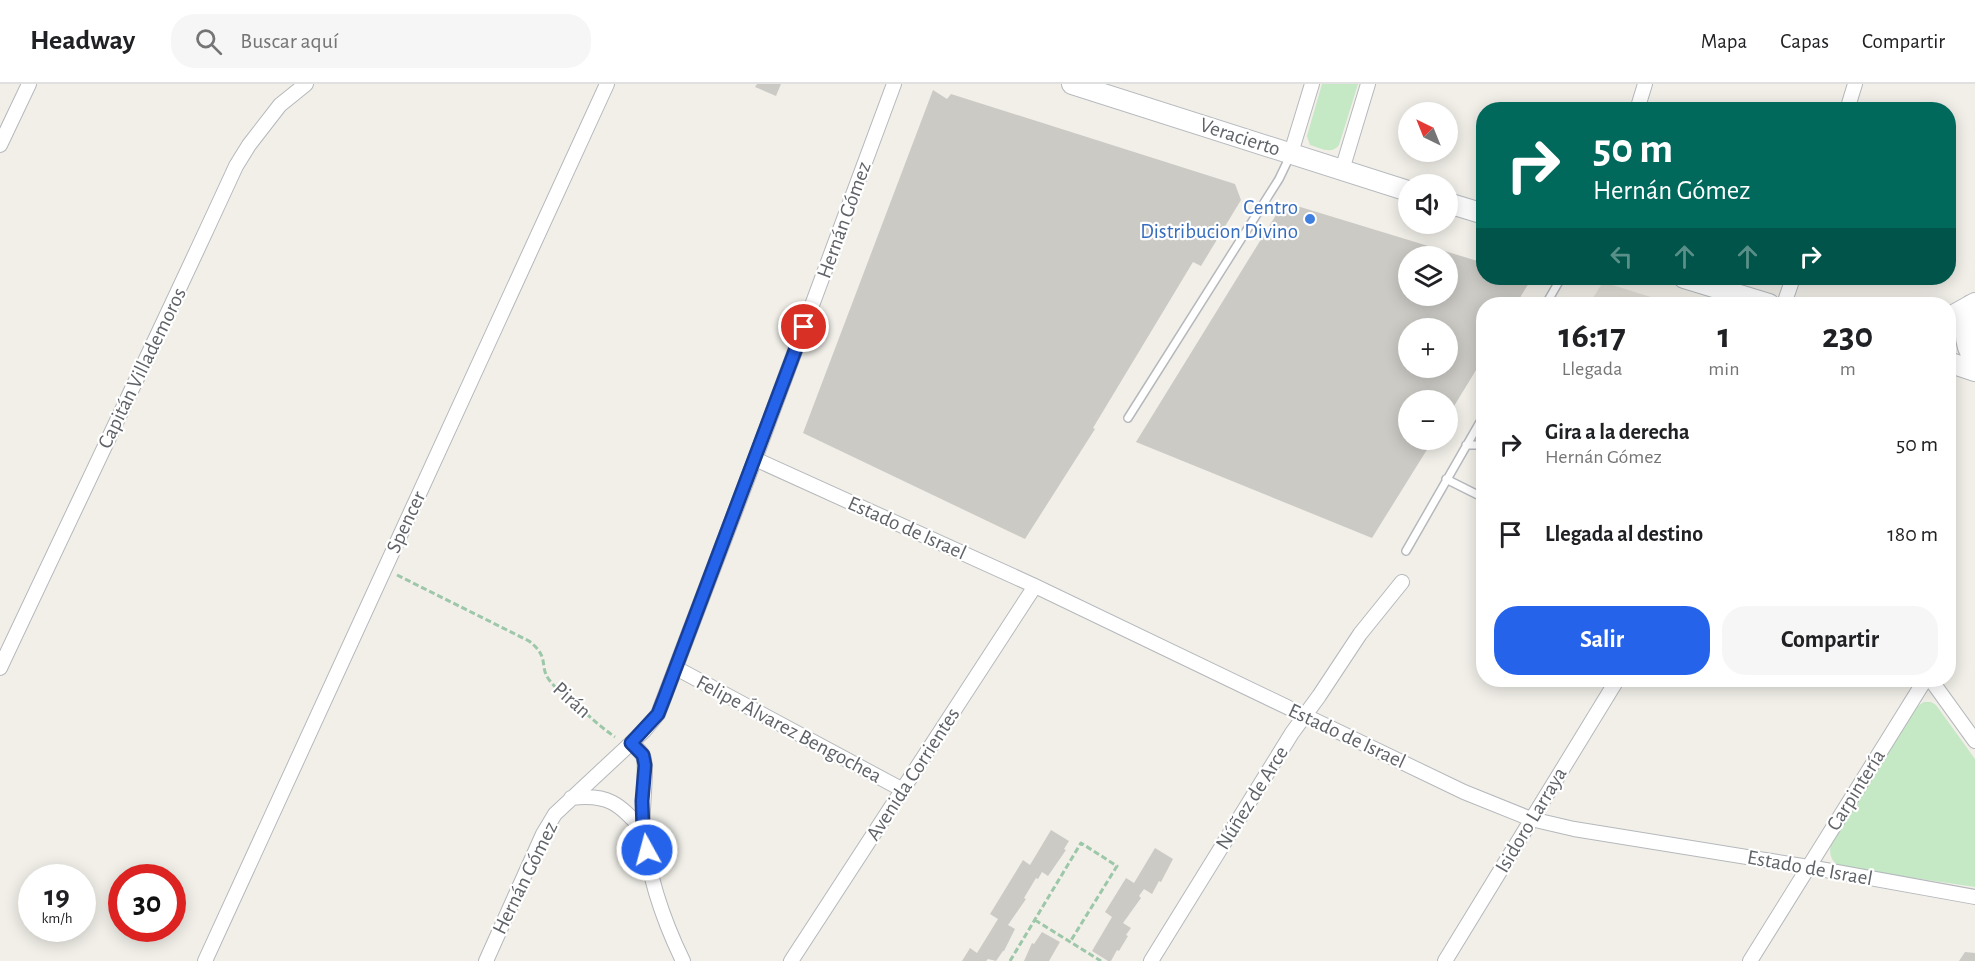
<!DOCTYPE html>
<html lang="es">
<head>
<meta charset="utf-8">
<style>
	:root { --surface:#fff; --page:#f6f6f6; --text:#202124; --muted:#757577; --line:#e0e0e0; --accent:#2563eb }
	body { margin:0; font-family:"Alegreya Sans",sans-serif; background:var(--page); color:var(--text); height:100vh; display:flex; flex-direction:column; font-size:22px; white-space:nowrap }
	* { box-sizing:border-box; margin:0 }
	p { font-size:20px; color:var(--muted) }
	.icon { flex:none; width:33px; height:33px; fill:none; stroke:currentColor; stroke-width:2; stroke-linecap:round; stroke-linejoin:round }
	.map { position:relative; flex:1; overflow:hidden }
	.panel { position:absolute; left:1476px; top:213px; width:480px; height:390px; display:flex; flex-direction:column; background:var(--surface); border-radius:24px; box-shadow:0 3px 15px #0003 }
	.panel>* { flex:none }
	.top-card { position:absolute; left:1476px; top:18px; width:480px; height:183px; border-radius:24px; box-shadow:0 3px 15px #0003; background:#00695c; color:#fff; overflow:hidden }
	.needle { width:39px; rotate:317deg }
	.tools { position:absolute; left:1398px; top:18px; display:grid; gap:12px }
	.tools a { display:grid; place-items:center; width:60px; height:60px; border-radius:50%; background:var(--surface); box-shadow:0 3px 15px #0003; font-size:30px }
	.speed { position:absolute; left:18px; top:780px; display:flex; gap:12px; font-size:30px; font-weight:700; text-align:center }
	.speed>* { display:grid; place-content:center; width:78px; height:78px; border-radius:50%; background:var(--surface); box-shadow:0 3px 15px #0003; line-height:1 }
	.speed small { font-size:15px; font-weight:400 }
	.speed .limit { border:9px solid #d22; background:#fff; color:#111 }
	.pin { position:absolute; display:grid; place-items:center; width:51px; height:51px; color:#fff; margin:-26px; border:3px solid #fff; border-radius:50%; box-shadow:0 2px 6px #0007 }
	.me { position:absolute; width:66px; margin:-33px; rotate:353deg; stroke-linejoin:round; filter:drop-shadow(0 0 4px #0008) }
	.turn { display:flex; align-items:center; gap:21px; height:126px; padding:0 18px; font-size:27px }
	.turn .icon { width:78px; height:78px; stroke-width:2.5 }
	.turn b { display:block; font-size:42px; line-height:51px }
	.lanes { display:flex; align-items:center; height:57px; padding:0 18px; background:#0003; justify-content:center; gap:30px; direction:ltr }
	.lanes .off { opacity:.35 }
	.eta { display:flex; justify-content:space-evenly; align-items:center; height:102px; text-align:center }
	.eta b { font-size:36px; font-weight:700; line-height:42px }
	.action { display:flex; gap:12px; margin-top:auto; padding:12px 18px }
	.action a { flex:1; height:69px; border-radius:24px; background:var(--accent); color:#fff; font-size:24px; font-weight:700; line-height:69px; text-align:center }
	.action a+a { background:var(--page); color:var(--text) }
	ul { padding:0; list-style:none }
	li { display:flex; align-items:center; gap:18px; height:90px; padding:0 18px }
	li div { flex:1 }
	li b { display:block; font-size:22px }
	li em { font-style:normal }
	header { display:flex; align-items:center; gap:36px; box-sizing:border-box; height:84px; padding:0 30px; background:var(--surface); border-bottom:2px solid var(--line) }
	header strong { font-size:28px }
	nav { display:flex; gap:33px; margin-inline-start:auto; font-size:21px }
	.search { width:420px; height:54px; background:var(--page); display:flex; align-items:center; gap:15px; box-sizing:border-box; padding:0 21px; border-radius:24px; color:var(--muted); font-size:22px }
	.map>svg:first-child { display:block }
</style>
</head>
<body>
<header>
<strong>Headway</strong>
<div class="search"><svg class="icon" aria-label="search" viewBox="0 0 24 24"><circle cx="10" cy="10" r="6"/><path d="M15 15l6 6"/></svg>Buscar aquí</div>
<nav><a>Mapa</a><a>Capas</a><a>Compartir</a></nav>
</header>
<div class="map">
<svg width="1975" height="877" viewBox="0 0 1975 877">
	<rect width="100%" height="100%" fill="#f1efe8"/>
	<path fill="#e1ded6" d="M1603,198L1673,220H1589Z"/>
	<path fill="#c5e8c5" d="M1322,0H1358L1339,61C1332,71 1320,64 1310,61L1307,52Z
		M1924,618H1931L1936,621L1975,675V803L1846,784C1830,780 1827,769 1833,754L1913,625Z"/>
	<path fill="#cccac5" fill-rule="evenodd" d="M757,0H781L776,12L755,3Z
		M933,6L947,15L951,10L1235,100L1241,116L1201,182L1193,178L1093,344L1095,345L1025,455L803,349Z
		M1284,118L1484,179V194H1532L1516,220H1484V273L1448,332V316H1408V356H1433L1372,454L1136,358ZM1408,172H1448V212H1408ZM1408,244H1448V284H1408Z
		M1051,746L1069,757L1064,765L1066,766L1048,792L1042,788L1038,795L1036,794L1024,814L1026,815L1008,841L1015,845L1004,867H1003L996,877L988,875L986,877H962L970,864L977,869L998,835L990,830L1023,776L1030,781Z
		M1155,764L1173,775L1161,798L1159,797L1152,810L1144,805L1139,812L1141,814L1123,839L1131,844L1126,851L1128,852L1119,867L1117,866L1111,877H1108L1092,867L1112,833L1105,828L1126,794L1134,799Z
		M1042,848L1060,858L1049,877H1024L1032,859L1034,860Z
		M1965,868L1975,869V877H1959Z"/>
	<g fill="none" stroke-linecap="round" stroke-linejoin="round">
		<g stroke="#b5b8bc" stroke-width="10">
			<path id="lane" d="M1546,220L1561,194
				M1128,334L1279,95L1290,72
				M1466,361H1479L1484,358
				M1446,395L1484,414
				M1406,467L1484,331"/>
		</g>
		<g stroke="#b5b8bc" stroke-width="16">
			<path id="street" d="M1637,26L1645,0
				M1847,26L1855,0
				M0,61L29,0
				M1291,69L1312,0
				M1342,86L1368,0
				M1784,220L1793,194
				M755,375L1035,502L1464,708L1531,735L1574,745L1809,783L1975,813
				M0,584C79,416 159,250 236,82L249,61L280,21L306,0
				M676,584L903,706
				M1931,596L1975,657
				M631,659C635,663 641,667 643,672C648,683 641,728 643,745C648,791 663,836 683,877
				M571,714C608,709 619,720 643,746
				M205,877L607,0
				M486,877L543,750L555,730L644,647L658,630L755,375L894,0
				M791,877L1035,502
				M1151,877L1292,649L1319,612L1360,550L1402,498
				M1445,877L1617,596
				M1750,877L1925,596"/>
		</g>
		<g stroke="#b6babf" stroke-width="22">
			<path id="secondary" d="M1072,0L1408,107
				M1448,119L1484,130
				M1684,194L1769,220
				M1971,221C1964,240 1962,259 1975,277
				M1948,234L1975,219
				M1948,278L1975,287"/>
		</g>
		<path stroke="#9cc7a9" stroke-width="3" stroke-dasharray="6 3" stroke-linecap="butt" d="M397,491L529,557C551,574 538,582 550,597C556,605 564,610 571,616C586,629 599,642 615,653
			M1035,836L1101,877
			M1010,877L1081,759L1117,782L1070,858"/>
		<use href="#lane" stroke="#fff" stroke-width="7"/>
		<use href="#street" stroke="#fff" stroke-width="14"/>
		<use href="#secondary" stroke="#fff" stroke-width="20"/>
	</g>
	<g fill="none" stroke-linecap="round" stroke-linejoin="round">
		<g stroke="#184099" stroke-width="15">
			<path id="route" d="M647,766L643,746L642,717L645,681L643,671L631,659L658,630L665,612L804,243"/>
		</g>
		<use href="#route" stroke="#2563eb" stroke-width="10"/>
	</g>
	<circle fill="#3f7fe0" stroke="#fff" stroke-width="2" cx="1310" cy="135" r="6"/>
	<g text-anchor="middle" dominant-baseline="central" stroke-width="4.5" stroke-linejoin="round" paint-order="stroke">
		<g font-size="21" fill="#5f6368" stroke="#fff">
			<text transform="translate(1240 53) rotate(18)">Veracierto</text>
			<text transform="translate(844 136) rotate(-70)">Hernán Gómez</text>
			<text transform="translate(142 284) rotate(-64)">Capitán Villademoros</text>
			<text transform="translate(406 438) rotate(-65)">Spencer</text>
			<text transform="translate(907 444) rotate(24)">Estado de Israel</text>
			<text transform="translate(572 616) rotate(42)">Pirán</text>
			<text transform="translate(789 645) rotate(28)">Felipe Álvarez Bengochea</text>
			<text transform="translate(1347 652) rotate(25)">Estado de Israel</text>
			<text transform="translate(913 690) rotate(-57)">Avenida Corrientes</text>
			<text transform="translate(1856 706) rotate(-58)">Carpintería</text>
			<text transform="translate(1252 714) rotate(-58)">Núñez de Arce</text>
			<text transform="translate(1531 736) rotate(-59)">Isidoro Larraya</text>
			<text transform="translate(1810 784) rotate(10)">Estado de Israel</text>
			<text transform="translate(525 794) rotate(-64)">Hernán Gómez</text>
		</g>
		<g font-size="21" fill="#366cbe" stroke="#fff" text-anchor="end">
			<text x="1298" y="123">Centro<tspan x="1298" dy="24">Distribucion Divino</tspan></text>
		</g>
	</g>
</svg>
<div class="tools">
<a><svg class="needle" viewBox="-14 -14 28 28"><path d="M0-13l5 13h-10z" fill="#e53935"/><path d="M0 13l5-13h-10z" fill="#757577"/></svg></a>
<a><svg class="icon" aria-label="sound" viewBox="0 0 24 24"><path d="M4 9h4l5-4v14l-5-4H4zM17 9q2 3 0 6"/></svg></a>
<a><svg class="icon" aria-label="layers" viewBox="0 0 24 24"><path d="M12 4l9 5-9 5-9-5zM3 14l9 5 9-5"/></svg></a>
<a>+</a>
<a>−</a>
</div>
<div class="speed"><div>19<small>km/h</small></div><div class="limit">30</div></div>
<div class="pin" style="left:804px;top:243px;background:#d93025"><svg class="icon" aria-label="arrive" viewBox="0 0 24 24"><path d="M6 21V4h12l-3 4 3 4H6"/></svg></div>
<svg class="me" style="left:647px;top:766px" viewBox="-20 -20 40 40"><circle r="17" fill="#2563eb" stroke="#fff" stroke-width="3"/><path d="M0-11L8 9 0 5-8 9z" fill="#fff"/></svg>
<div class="top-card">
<div class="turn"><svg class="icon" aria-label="right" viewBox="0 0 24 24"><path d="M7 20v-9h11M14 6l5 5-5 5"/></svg><div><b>50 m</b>Hernán Gómez</div></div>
<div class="lanes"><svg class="icon off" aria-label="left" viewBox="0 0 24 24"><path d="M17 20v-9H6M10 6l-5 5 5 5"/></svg><svg class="icon off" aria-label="ahead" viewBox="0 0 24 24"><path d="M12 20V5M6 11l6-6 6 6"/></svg><svg class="icon off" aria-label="ahead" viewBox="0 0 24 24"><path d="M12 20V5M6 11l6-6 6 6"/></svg><svg class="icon" aria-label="right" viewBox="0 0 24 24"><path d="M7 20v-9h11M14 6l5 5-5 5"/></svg></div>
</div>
<section class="panel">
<div class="eta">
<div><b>16:17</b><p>Llegada</p></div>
<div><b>1</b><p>min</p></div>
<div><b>230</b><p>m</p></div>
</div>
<ul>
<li><svg class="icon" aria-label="right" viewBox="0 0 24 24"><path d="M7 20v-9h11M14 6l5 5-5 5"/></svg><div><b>Gira a la derecha</b><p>Hernán Gómez</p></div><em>50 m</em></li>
<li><svg class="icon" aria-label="arrive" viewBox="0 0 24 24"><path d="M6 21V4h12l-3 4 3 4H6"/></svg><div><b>Llegada al destino</b></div><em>180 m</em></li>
</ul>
<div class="action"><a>Salir</a><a>Compartir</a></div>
</section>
</div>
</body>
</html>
